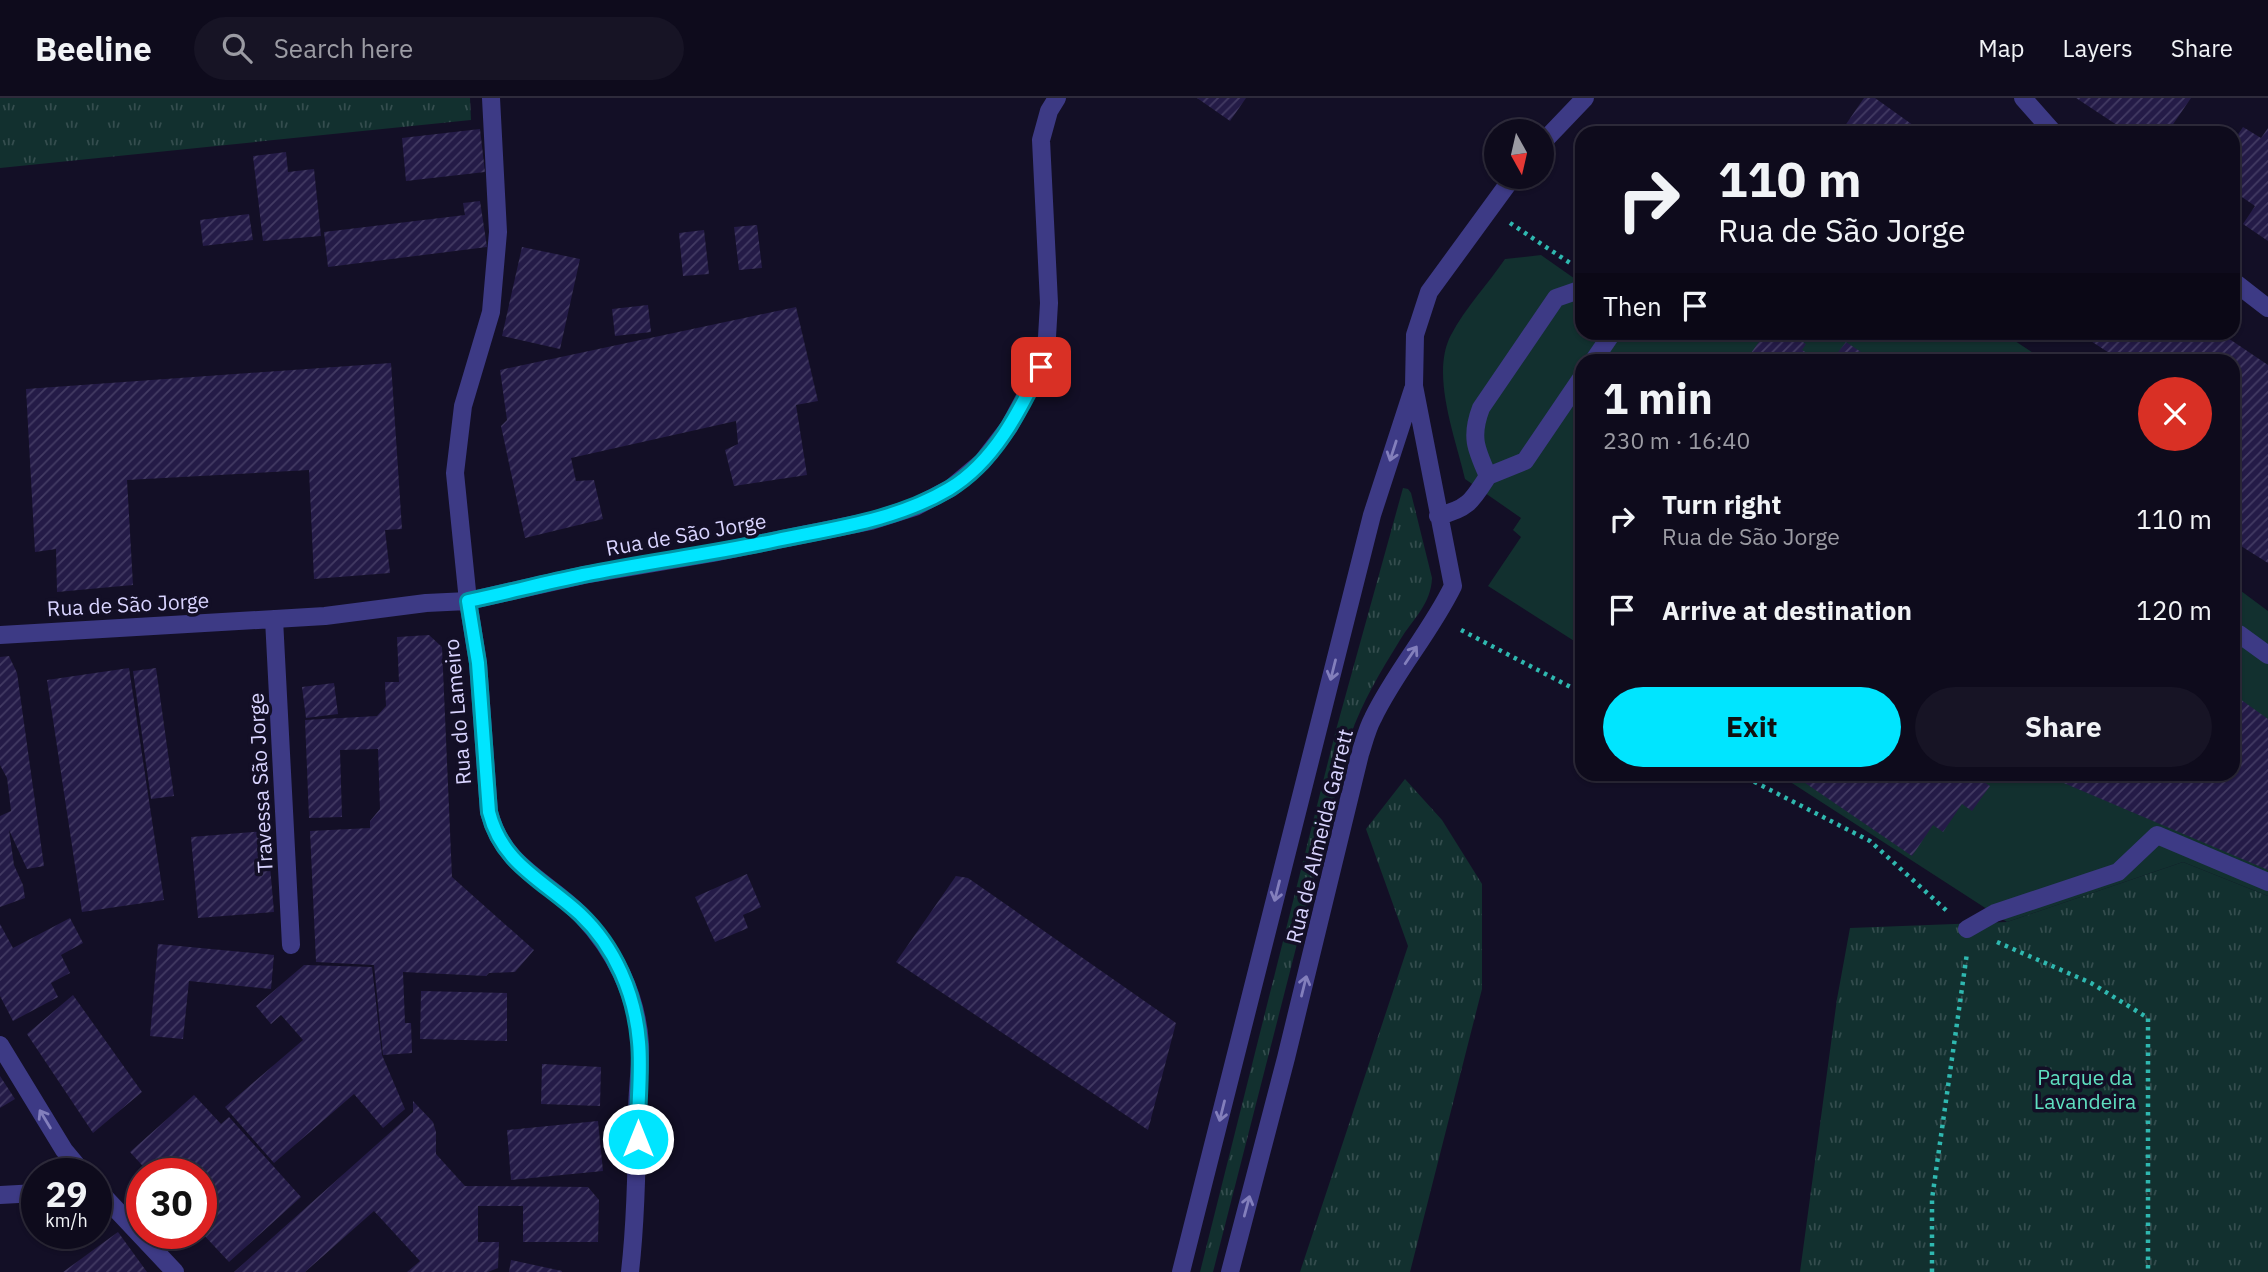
<!DOCTYPE html>
<html lang="en">
<head>
<meta charset="utf-8">
<style>
	:root { --surface:#0e0b1c; --page:#171425; --text:#f1f3f6; --muted:#9b9ba3; --line:#2e2b3b; --accent:#00e5ff }
	body { margin:0; font-family:"IBM Plex Sans",sans-serif; background:var(--page); color:var(--text); height:100vh; display:flex; flex-direction:column; font-size:26px; white-space:nowrap }
	* { box-sizing:border-box; margin:0 }
	p { font-size:23px; color:var(--muted) }
	.icon { flex:none; width:38px; height:38px; fill:none; stroke:currentColor; stroke-width:2; stroke-linecap:round; stroke-linejoin:round }
	.map { position:relative; flex:1; overflow:hidden }
	.side { position:absolute; left:1575px; top:256px; width:665px; height:427px; display:flex; flex-direction:column; background:var(--surface); border-radius:21px; box-shadow:0 2px 5px #0004,0 0 0 2px var(--line) }
	.side>* { flex:none }
	.guide { position:absolute; left:1575px; top:28px; width:665px; height:214px; border-radius:21px; box-shadow:0 2px 5px #0004,0 0 0 2px var(--line); background:#0e0b1c; color:var(--text); overflow:hidden }
	.needle { width:46px; rotate:172deg }
	.fabs { position:absolute; left:1484px; top:21px; display:grid; gap:14px }
	.fabs a { display:grid; place-items:center; width:70px; height:70px; border-radius:50%; background:var(--surface); box-shadow:0 2px 5px #0004,0 0 0 2px var(--line); font-size:35px }
	.speed { position:absolute; left:21px; top:1060px; display:flex; gap:14px; font-size:35px; font-weight:700; text-align:center }
	.speed>* { display:grid; place-content:center; width:91px; height:91px; border-radius:50%; background:var(--surface); box-shadow:0 2px 5px #0004,0 0 0 2px var(--line); line-height:1 }
	.speed small { font-size:18px; font-weight:400 }
	.speed .limit { border:10px solid #d22; background:#fff; color:#111 }
	.pin { position:absolute; display:grid; place-items:center; width:60px; height:60px; color:#fff; margin:-30px; border-radius:14px; box-shadow:0 4px 10px #0006 }
	.me { position:absolute; width:77px; margin:-38px; rotate:0deg; stroke-linejoin:round; filter:drop-shadow(0 0 5px #0008) }
	.turn { display:flex; align-items:center; gap:24px; height:147px; padding:0 28px; font-size:32px }
	.turn .icon { width:91px; height:91px; stroke-width:2.5 }
	.turn b { display:block; font-size:49px; line-height:60px }
	.then { display:flex; align-items:center; height:66px; padding:0 28px; background:#0003; gap:14px; font-size:26px }
	.round { display:grid; place-items:center; flex:none; width:74px; height:74px; border-radius:37px; background:var(--page) }
	.summary { display:flex; align-items:center; justify-content:space-between; height:119px; padding:0 28px }
	h1 { font-size:42px; font-weight:700; line-height:52px }
	.primary-button { display:flex; gap:14px; margin-top:auto; padding:14px 28px }
	.primary-button a { flex:1; height:80px; border-radius:42px; background:var(--accent); color:#111; font-size:28px; font-weight:700; line-height:80px; text-align:center }
	.primary-button a+a { background:var(--page); color:var(--text) }
	ul { padding:0; list-style:none }
	li { display:flex; align-items:center; gap:21px; height:91px; padding:0 28px }
	li div { flex:1 }
	li b { display:block; font-size:26px }
	li em { font-style:normal }
	header { display:flex; align-items:center; gap:42px; box-sizing:border-box; height:98px; padding:0 35px; background:var(--surface); border-bottom:2px solid var(--line) }
	header strong { font-size:33px }
	nav { display:flex; gap:38px; margin-inline-start:auto; font-size:24px }
	.search { width:490px; height:63px; background:var(--page); display:flex; align-items:center; gap:18px; box-sizing:border-box; padding:0 24px; border-radius:38px; color:var(--muted); font-size:26px }
	.map>svg:first-child { display:block }
</style>
</head>
<body>
<header>
<strong>Beeline</strong>
<div class="search"><svg class="icon" aria-label="search" viewBox="0 0 24 24"><circle cx="10" cy="10" r="6"/><path d="M15 15l6 6"/></svg>Search here</div>
<nav><a>Map</a><a>Layers</a><a>Share</a></nav>
</header>
<div class="map">
<svg width="2268" height="1174" viewBox="0 0 2268 1174">
	<defs>
		<pattern id="grass-tufts" width="24" height="20" patternUnits="userSpaceOnUse" patternTransform="scale(1.75)"><rect width="24" height="20" fill="#12302f"/><path d="M3 7l-1-3M5 7V3M7 7l1-3M15 17l-1-3M17 17v-4M19 17l1-3" fill="none" stroke="#344d4e"/></pattern>
		<pattern id="building-hatch" width="6" height="6" patternUnits="userSpaceOnUse" patternTransform="scale(1.75)"><rect width="6" height="6" fill="#241b47"/><path d="M-1 1l2-2M0 6l6-6M5 7l2-2" fill="none" stroke="#433b63"/></pattern>
	</defs>
	<rect width="100%" height="100%" fill="#130f26"/>
	<path fill="url(#grass-tufts)" d="M0,0H470L471,22L0,70Z
		M1403,390L1408,391L1411,395L1432,480C1431,506 1413,521 1400,542C1381,573 1362,604 1350,639L1213,1174H1200L1336,632Z
		M1405,681L1442,722L1482,786V891L1410,1174H1300L1408,848L1366,731Z
		M2183,764L2268,798V1174H1800L1837,901L1850,830L2007,824Z"/>
	<path fill="#12302f" d="M1541,157L1578,183L1582,178V234L2003,235L2044,262H1582V548L1488,488L1521,439L1513,432L1521,420L1465,381C1456,341 1430,276 1451,237C1465,210 1488,186 1505,161Z
		M2233,487L2268,513V798L2183,764L2007,824L1778,676H2233Z"/>
	<path fill="url(#building-hatch)" d="M1197,0H1246L1230,23Z
		M1864,0H1875L1924,35H1840Z
		M2076,0H2191L2167,35H2129Z
		M2243,29L2261,40L2268,30V143L2243,126L2255,108L2233,93V44Z
		M480,31L485,74L406,83L402,40Z
		M286,54L288,74L314,71L321,138L263,143L253,58Z
		M480,103L487,149L328,169L324,134L465,117L463,105Z
		M249,116L253,142L203,148L200,122Z
		M757,127L762,170L739,172L734,129Z
		M704,132L709,176L683,178L679,135Z
		M522,149L580,161L560,251L502,238Z
		M648,207L651,234L615,238L612,211Z
		M796,209L818,303L796,307L807,377L734,388L725,352L738,346L736,323L571,360L576,383L594,382L603,421L525,440L501,328L507,322L500,272Z
		M1766,234H1788L1806,246L1802,252L1818,262H1746Z
		M2077,234H2219L2268,267V465L2233,443V402L2241,390L2233,385V262H2120Z
		M1846,244L1873,262H1832Z
		M391,265L402,431L385,432L390,475L314,481L309,372L127,382L133,487L57,494L56,451L35,454L26,291Z
		M429,537L442,549L452,779L534,852L515,874L489,875L486,878L403,874L405,925H411L412,955L383,957L374,867L316,864L310,733L370,730V723L380,711L378,651L340,652L342,719L309,720L305,622L377,618L386,608L385,584H399L397,539Z
		M9,558L17,575L44,768L27,771L9,732L14,767L23,787L25,800L0,809V718L11,713L7,680L0,667V559Z
		M129,570L164,802L82,814L47,582Z
		M156,570L174,698L151,701L133,573Z
		M334,585L338,616L306,620L302,589Z
		M2233,596L2268,621V772L2052,680L2054,676H2233Z
		M1792,676H1983L1980,681L1990,688L1972,713L1962,706L1943,734L1933,727L1912,758Z
		M267,733L274,814L198,820L191,739Z
		M747,776L761,809L743,817L748,830L715,844L695,799Z
		M956,778L968,780L1176,925L1148,1032L896,864Z
		M70,820L83,845L61,857L70,875L51,885L58,899L13,923L0,898V826L13,850Z
		M158,846L274,857L271,891L189,883L183,941L150,938Z
		M304,867L372,869L382,957L405,1011L383,1030L354,996L274,1065L225,1009L303,942L281,917L271,926L256,908Z
		M421,893L507,895V943L420,941Z
		M73,897L142,994L93,1035L27,936Z
		M542,966L601,969L600,1008L541,1006Z
		M0,978L15,1001L0,1010Z
		M194,997L221,1026L229,1019L301,1099L229,1164L201,1134V1076H150L130,1054Z
		M413,1003L433,1024L436,1034V1056L465,1088L588,1089L599,1102L598,1144H523V1108H478V1144H499L498,1170L488,1174H407L420,1163L374,1113L305,1174H234L413,1014Z
		M598,1023L603,1073L511,1082L507,1032Z
		M118,1134L147,1174H63Z
		M511,1162L562,1173V1174H509Z"/>
	<g fill="none" stroke-linecap="round" stroke-linejoin="round">
		<path stroke="#2fb8b0" stroke-width="4.5" stroke-dasharray="3.5 5" stroke-linecap="butt" d="M1510,125L1573,167
			M1461,532L1582,595
			M1739,676L1870,743L1947,813
			M1997,844L2091,885L2148,920V1174
			M1932,1174V1101L1967,855"/>
		<path stroke="#3d3a85" stroke-width="18" d="M491,0L498,134L491,214L463,308L455,375L468,503L478,565L489,714C503,769 546,781 582,818C615,853 637,898 640,946C641,969 637,992 637,1015C637,1068 636,1121 630,1174
			M2023,0L2054,35
			M1542,45L1585,0
			M2233,183L2268,210
			M1582,191L1556,200L1481,310C1470,339 1476,351 1488,378L1525,363L1582,279
			M1594,262L1613,234
			M1438,418C1468,411 1472,403 1488,378
			M274,521L291,847
			M2239,536L2268,557
			M0,537L325,518L426,505L468,503L584,477L713,455L871,423L915,409L951,390L982,364L1009,329L1041,269L1047,239L1049,205L1041,42L1049,13L1057,0
			M1967,831L1995,815L2118,774L2157,737L2268,784
			M0,947L64,1052L84,1076
			M96,1090L175,1174
			M0,1097L37,1095
			M1181,1174L1372,417L1413,291
			M1230,1174L1286,960L1360,656C1364,644 1367,631 1373,620C1395,574 1430,535 1453,488L1414,288L1415,237L1429,194L1513,79"/>
	</g>
	<defs><path id="oneway-shaft" d="M-6 0H5M1.5-3L5.5 0L1.5 3" fill="none" stroke-width="1.6" stroke-linecap="round" stroke-linejoin="round" transform="scale(1.75)"/></defs>
	<g stroke="#837fbc">
		<use href="#oneway-shaft" transform="translate(1393 353) rotate(108)"/>
		<use href="#oneway-shaft" transform="translate(1411 557) rotate(-56)"/>
		<use href="#oneway-shaft" transform="translate(1333 572) rotate(104)"/>
		<use href="#oneway-shaft" transform="translate(1277 793) rotate(104)"/>
		<use href="#oneway-shaft" transform="translate(1304 888) rotate(-76)"/>
		<use href="#oneway-shaft" transform="translate(1222 1013) rotate(104)"/>
		<use href="#oneway-shaft" transform="translate(45 1021) rotate(-121)"/>
		<use href="#oneway-shaft" transform="translate(1247 1108) rotate(-75)"/>
	</g>
	<g fill="none" stroke-linecap="round" stroke-linejoin="round">
		<g stroke="#0095a6" stroke-width="18">
			<path id="route" d="M638,1041C637,1009 642,976 639,944C635,896 615,849 580,816C543,782 502,766 489,714L478,565L468,503C506,495 544,485 583,477C647,464 712,456 777,442C835,430 897,422 949,391C994,364 1019,314 1041,269"/>
		</g>
		<use href="#route" stroke="#00e5ff" stroke-width="12"/>
	</g>
	<g text-anchor="middle" dominant-baseline="central" stroke-width="7" stroke-linejoin="round" paint-order="stroke">
		<g font-size="21" fill="#d9d4ff" stroke="#130f26">
			<text transform="translate(686 436) rotate(-10)">Rua de São Jorge</text>
			<text transform="translate(128 506) rotate(-3)">Rua de São Jorge</text>
			<text transform="translate(457 614) rotate(-95)">Rua do Lameiro</text>
			<text transform="translate(260 685) rotate(-93)">Travessa São Jorge</text>
			<text transform="translate(1319 738) rotate(-76)">Rua de Almeida Garrett</text>
		</g>
		<g font-size="21" fill="#5fe0c0" stroke="#130f26">
			<text x="2085" y="979">Parque da<tspan x="2085" dy="24">Lavandeira</tspan></text>
		</g>
	</g>
</svg>
<div class="fabs">
<a><svg class="needle" viewBox="-14 -14 28 28"><path d="M0-13l5 13h-10z" fill="#e53935"/><path d="M0 13l5-13h-10z" fill="#9b9ba3"/></svg></a>
</div>
<div class="speed"><div>29<small>km/h</small></div><div class="limit">30</div></div>
<div class="pin" style="left:1041px;top:269px;background:#d93025"><svg class="icon" aria-label="arrive" viewBox="0 0 24 24"><path d="M6 21V4h12l-3 4 3 4H6"/></svg></div>
<svg class="me" style="left:638px;top:1041px" viewBox="-20 -20 40 40"><circle r="17" fill="#00e5ff" stroke="#fff" stroke-width="3"/><path d="M0-11L8 9 0 5-8 9z" fill="#fff"/></svg>
<div class="guide">
<div class="turn"><svg class="icon" aria-label="right" viewBox="0 0 24 24"><path d="M7 20v-9h11M14 6l5 5-5 5"/></svg><div><b>110 m</b>Rua de São Jorge</div></div>
<div class="then">Then<svg class="icon" aria-label="arrive" viewBox="0 0 24 24"><path d="M6 21V4h12l-3 4 3 4H6"/></svg></div>
</div>
<section class="side">
<div class="summary"><div><h1>1 min</h1><p>230 m · 16:40</p></div><a class="round" style="background:#d93025;color:#fff"><svg class="icon" aria-label="close" viewBox="0 0 24 24"><path d="M6 6l12 12M18 6L6 18"/></svg></a></div>
<ul>
<li><svg class="icon" aria-label="right" viewBox="0 0 24 24"><path d="M7 20v-9h11M14 6l5 5-5 5"/></svg><div><b>Turn right</b><p>Rua de São Jorge</p></div><em>110 m</em></li>
<li><svg class="icon" aria-label="arrive" viewBox="0 0 24 24"><path d="M6 21V4h12l-3 4 3 4H6"/></svg><div><b>Arrive at destination</b></div><em>120 m</em></li>
</ul>
<div class="primary-button"><a>Exit</a><a>Share</a></div>
</section>
</div>
</body>
</html>
